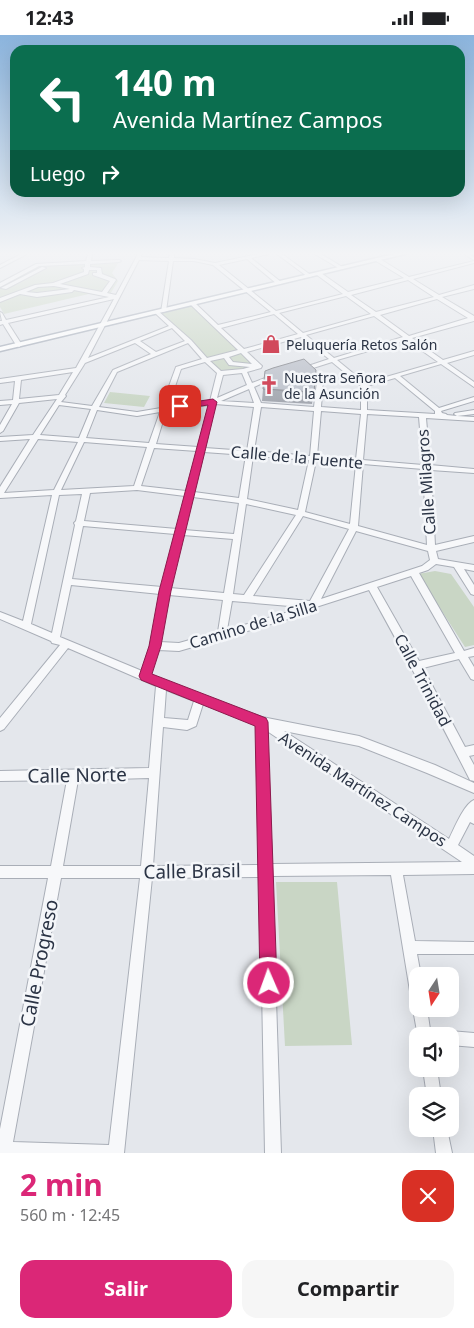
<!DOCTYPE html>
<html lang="es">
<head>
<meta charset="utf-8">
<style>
	:root { --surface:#fff; --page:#f6f6f6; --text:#202124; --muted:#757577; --accent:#db2777 }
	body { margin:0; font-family:"Noto Sans",sans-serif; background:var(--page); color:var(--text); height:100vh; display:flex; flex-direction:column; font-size:19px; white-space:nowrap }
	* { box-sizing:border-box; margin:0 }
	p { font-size:16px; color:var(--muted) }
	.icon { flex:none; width:28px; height:28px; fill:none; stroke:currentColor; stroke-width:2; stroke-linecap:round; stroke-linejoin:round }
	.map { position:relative; height:1118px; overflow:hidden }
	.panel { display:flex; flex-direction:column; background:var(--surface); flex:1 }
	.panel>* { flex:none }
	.banner { position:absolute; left:10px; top:10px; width:455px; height:152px; border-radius:15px; box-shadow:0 5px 20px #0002; background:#0b6e4f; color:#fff; overflow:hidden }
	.needle { width:32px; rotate:192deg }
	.buttons { position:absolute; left:409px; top:932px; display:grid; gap:10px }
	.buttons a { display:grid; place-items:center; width:50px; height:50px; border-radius:10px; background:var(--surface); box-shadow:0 5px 20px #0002; font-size:25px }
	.pin { position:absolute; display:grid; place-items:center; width:42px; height:42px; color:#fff; margin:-21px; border-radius:10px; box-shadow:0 2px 8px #0006 }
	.me { position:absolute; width:55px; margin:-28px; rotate:358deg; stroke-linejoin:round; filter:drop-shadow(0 0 4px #0008) }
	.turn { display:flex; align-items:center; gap:18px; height:105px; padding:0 20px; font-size:22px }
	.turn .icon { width:65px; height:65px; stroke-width:2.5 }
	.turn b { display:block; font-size:35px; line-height:42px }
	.then { display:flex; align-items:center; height:48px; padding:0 20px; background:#0003; gap:10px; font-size:19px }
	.round { display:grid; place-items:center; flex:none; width:52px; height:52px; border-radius:15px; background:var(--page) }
	.summary { display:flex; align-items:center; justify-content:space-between; height:85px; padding:0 20px }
	h1 { font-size:30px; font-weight:700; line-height:38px; color:var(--accent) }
	.primary-button { display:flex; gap:10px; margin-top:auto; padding:10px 20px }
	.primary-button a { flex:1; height:58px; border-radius:15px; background:var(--accent); color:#fff; font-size:20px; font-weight:700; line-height:58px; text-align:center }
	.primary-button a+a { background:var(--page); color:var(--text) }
	.status { display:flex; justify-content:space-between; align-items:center; height:35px; padding:0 25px; background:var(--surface); direction:ltr }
	.status svg { height:14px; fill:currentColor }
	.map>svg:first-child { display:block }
</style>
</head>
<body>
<div class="status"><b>12:43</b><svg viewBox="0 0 49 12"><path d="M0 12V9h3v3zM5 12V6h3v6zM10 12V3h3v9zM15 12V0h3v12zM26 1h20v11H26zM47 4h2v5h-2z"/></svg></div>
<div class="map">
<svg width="474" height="1118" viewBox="0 0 474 1118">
	<rect width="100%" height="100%" fill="#e4e7ec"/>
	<path fill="#c9d6c5" d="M119,227L112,238L118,246L109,261L97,257L4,279L0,272V251L38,230Z
		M193,269L256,330L222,339L157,277Z
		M110,357L150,361L144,372L104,368Z
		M435,536L451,539L474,572V610L465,612L418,539Z
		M276,847H337L352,1010L285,1011Z"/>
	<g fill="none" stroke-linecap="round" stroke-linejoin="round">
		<g stroke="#a9aeb7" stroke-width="2">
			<path id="minor" d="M21,219H27L0,233V230Z
				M88,219H92L91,226L119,225L121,226L119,227L90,229V232L101,233L102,239L115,244L116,245L107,258L116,260L138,219H142L141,222L169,223L170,219H174V223L194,224L215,228L259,219H269L251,223L281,247V249H277L247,224L219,230L276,276L343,259L317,240V238H321L348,257L404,243L376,226V224H380L409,242L474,226V228L413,244L439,260L474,250V254L442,262L474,281V286L412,303L443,325L474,316V320L447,328L474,347V352L441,329L400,341L439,373L474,362V366L441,376L442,378L446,379L447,380L457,381L454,379L455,378L474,375V379L457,381L474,382V386L426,383L430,430L474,434V438L431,435L435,510L474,501V507L436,516L438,524L474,530V536L464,534L474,550V560L471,559L454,532L436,529L428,535L419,538L464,616L474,613V621L468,622L474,632V645L471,644L459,624L423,633L465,712L474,710V720L469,721L474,730V746L470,745C438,682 404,618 369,555L316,572L295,582L179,616L158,615L150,640L262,682L359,701L435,730L474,748V758L427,738L359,711L284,696L449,804C454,794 464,769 474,765V789L470,787L458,810L474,821V839L403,840L415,906L474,907V919H417L421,941H418V974H427L431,1001L418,1002L413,974L415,969L417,968L413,967L411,962L391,840L272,841L281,1118H265L260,842L152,843L124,1118H0V1094L48,843H0V831H51L67,745L0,746V736L149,733L156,651L68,613L4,694L0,696V683L60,610L52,608L51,606L0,584V577L23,586L52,460L0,463V452L30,404L0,406V402L33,400L57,364L19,368L3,396L0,398V390L12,369L0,370V366L13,365L15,346L0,348V344L76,333L114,264L8,288L22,310L19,312L16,310L3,289L0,290V286H2L0,277L2,278L6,285L109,262L74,255L72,257L37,262L20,259L0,267V263L35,250L53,248L84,237V234L82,233L85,232V229L39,231L2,251L0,252V248L36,229L86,226ZM139,225L169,226L161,277L166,276L173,226H194L213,230L271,277L218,290L195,268H191V270L238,315L207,323L191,305L157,275L154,277L155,278L169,291L88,323ZM89,235H97V238H93V240L110,246L102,257L60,249L88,239ZM408,245L434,262L376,277L351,260ZM54,251L70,254L37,258L26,257L38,252ZM346,261L371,279L303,298L279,278ZM437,264L468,283L409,301L380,280ZM274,279L298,299L244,314L221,293ZM374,281L403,302L334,323L306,300ZM172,293L185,306L156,317L140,306ZM301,302L329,324L299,334L302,336L305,335L317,346L314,372L261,368L254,352L278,341L273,340L252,348L247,337L261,333L262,331L247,317ZM407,305L438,327L365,348L337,325ZM135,308L151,319L113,335L92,371L61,367L66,361L65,360L85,328ZM188,308L202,324L176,332L161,373L137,377L99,372L117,337ZM241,318L252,329L233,327L229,322ZM224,323L229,330L250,332L243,334L221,336L210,326ZM205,327L217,338L210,366L168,372L181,334ZM332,327L361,351V375L321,372L323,345L310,334ZM73,337L59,360L19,364L21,345ZM242,338L247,350L217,363L223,340ZM395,343L435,376V379L367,375V351ZM249,354L254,368L221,366ZM215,369L254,372L247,416L205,413ZM59,370L91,374L79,403L40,400ZM209,370L198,412L156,409L166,376ZM261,372L314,376L310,421L254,416ZM97,375L137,381L160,377L149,408L86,403ZM321,376L361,379L356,424L317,421ZM367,379L419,382L423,430L363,425ZM38,404L78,407L54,455L4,458ZM84,407L147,412L134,451L61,455ZM154,413L197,416L186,456L141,451ZM204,417L246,420L239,463L194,457ZM253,421L309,425L298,475L247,464ZM316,426L356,429L350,489L305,477ZM363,429L423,434L427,510L358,491ZM137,455L185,461L177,494L84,486L90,458ZM82,459L76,486L74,488L75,490L52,598L31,589L59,460ZM193,462L239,468L234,499L184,495ZM246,469L296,480L244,560L233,559ZM303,481L349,494L310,566L253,561ZM83,491L175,499L162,552L72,544ZM356,496L428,516L430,525L422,531L321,564ZM183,500L233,504L224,558L170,553ZM411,541L455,618L419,626L377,552ZM71,550L160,559L150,611L142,636L60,602ZM169,560L223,565L218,597L179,608L160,607ZM232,566L301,572L292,576L227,595ZM166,655L194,666L188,685L164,683ZM203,669L257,690L260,830L153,831L163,692L187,695L196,691ZM267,696L462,827L272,829ZM149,743L141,831H63L78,745ZM61,843H140L109,1110L13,1107Z
				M277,219H282L312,241L308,242Z
				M315,219H321L344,233L340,234Z
				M464,219H469L474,222V225Z
				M42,232L46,233L6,254L1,253Z
				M450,996L474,998V1012L450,1010V1001H444L445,998Z
				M423,1034H437L441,1061H427Z
				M433,1094H447L452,1118H436Z"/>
		</g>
		<g stroke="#a3abb8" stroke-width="3">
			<path id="major" d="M394,219H405L0,316V312Z"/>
		</g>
		<use href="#minor" fill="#f7f8fa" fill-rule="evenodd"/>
		<use href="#major" fill="#fff" fill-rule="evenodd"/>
	</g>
	<path fill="#a1a5ae" d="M316,335L312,369L262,366L263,354Z"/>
	<path fill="#bbc0ca" stroke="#83868d" d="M304,324L316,335L314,357L263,354L265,336L273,333Z"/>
	<linearGradient id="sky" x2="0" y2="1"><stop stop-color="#8bb4dd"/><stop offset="0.58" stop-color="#f3f4f6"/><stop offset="1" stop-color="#f3f4f6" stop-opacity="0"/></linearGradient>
	<rect width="474" height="376" fill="url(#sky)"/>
	<path fill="#db2777" stroke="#8e194d" d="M213,364L217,367L171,556L161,611L152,639L266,683L268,687L277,948L275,954L269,957L262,954L260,948L255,691L141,645L139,641L149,611L159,556L208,370L180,374L176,371L180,369Z"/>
	<defs>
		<g id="shop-bare" transform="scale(1.5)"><path d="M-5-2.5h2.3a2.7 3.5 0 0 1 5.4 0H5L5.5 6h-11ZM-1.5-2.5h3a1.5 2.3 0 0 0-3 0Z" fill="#d1495b" stroke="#f4f6f9" stroke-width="2.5" paint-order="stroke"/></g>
		<g id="church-bare" transform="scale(1.5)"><path d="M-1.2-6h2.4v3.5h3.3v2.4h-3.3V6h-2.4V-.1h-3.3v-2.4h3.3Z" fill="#d1495b" stroke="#f4f6f9" stroke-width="2.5" paint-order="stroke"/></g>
	</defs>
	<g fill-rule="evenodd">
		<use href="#shop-bare" x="271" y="309"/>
		<use href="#church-bare" x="269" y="350"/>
	</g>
	<g text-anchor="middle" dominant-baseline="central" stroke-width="5" stroke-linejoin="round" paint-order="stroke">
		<g font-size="14" fill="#2b3445" stroke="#f4f6f9" text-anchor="start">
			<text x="286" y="309">Peluquería Retos Salón</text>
			<text x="284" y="342">Nuestra Señora<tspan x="284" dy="16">de la Asunción</tspan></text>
		</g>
		<g font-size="16" fill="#2b3445" stroke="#f4f6f9">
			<text transform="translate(297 422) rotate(5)">Calle de la Fuente</text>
			<text transform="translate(426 447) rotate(-94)">Calle Milagros</text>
			<text transform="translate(253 589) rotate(-17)">Camino de la Silla</text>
			<text transform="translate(423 645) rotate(62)">Calle Trinidad</text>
			<text transform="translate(363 754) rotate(33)">Avenida Martínez Campos</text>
		</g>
		<g font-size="19" fill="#2b3445" stroke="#f4f6f9">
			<text transform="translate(77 740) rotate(-1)">Calle Norte</text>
			<text transform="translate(192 836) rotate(-1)">Calle Brasil</text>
			<text transform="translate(39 928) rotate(-79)">Calle Progreso</text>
		</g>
	</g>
</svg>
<div class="buttons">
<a><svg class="needle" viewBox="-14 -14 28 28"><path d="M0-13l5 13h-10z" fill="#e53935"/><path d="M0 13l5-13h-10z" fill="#757577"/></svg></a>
<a><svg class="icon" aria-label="sound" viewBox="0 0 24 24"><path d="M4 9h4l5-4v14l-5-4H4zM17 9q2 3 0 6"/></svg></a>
<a><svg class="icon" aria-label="layers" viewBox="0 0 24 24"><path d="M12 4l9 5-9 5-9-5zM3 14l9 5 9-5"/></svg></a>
</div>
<div class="pin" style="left:180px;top:371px;background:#d93025"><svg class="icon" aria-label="arrive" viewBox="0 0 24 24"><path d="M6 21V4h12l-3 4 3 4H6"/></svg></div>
<svg class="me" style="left:269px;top:948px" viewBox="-20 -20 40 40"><circle r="17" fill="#db2777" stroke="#fff" stroke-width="3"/><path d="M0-11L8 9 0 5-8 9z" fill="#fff"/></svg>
<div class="banner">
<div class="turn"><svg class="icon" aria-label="left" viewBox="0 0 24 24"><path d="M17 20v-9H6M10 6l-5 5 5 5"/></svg><div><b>140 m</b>Avenida Martínez Campos</div></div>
<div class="then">Luego<svg class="icon" aria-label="right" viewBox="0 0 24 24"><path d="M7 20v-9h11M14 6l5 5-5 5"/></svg></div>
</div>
</div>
<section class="panel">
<div class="summary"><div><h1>2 min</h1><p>560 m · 12:45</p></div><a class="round" style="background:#d93025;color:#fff"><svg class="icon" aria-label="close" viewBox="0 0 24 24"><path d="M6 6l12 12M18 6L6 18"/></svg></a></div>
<div class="primary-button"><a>Salir</a><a>Compartir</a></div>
</section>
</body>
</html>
